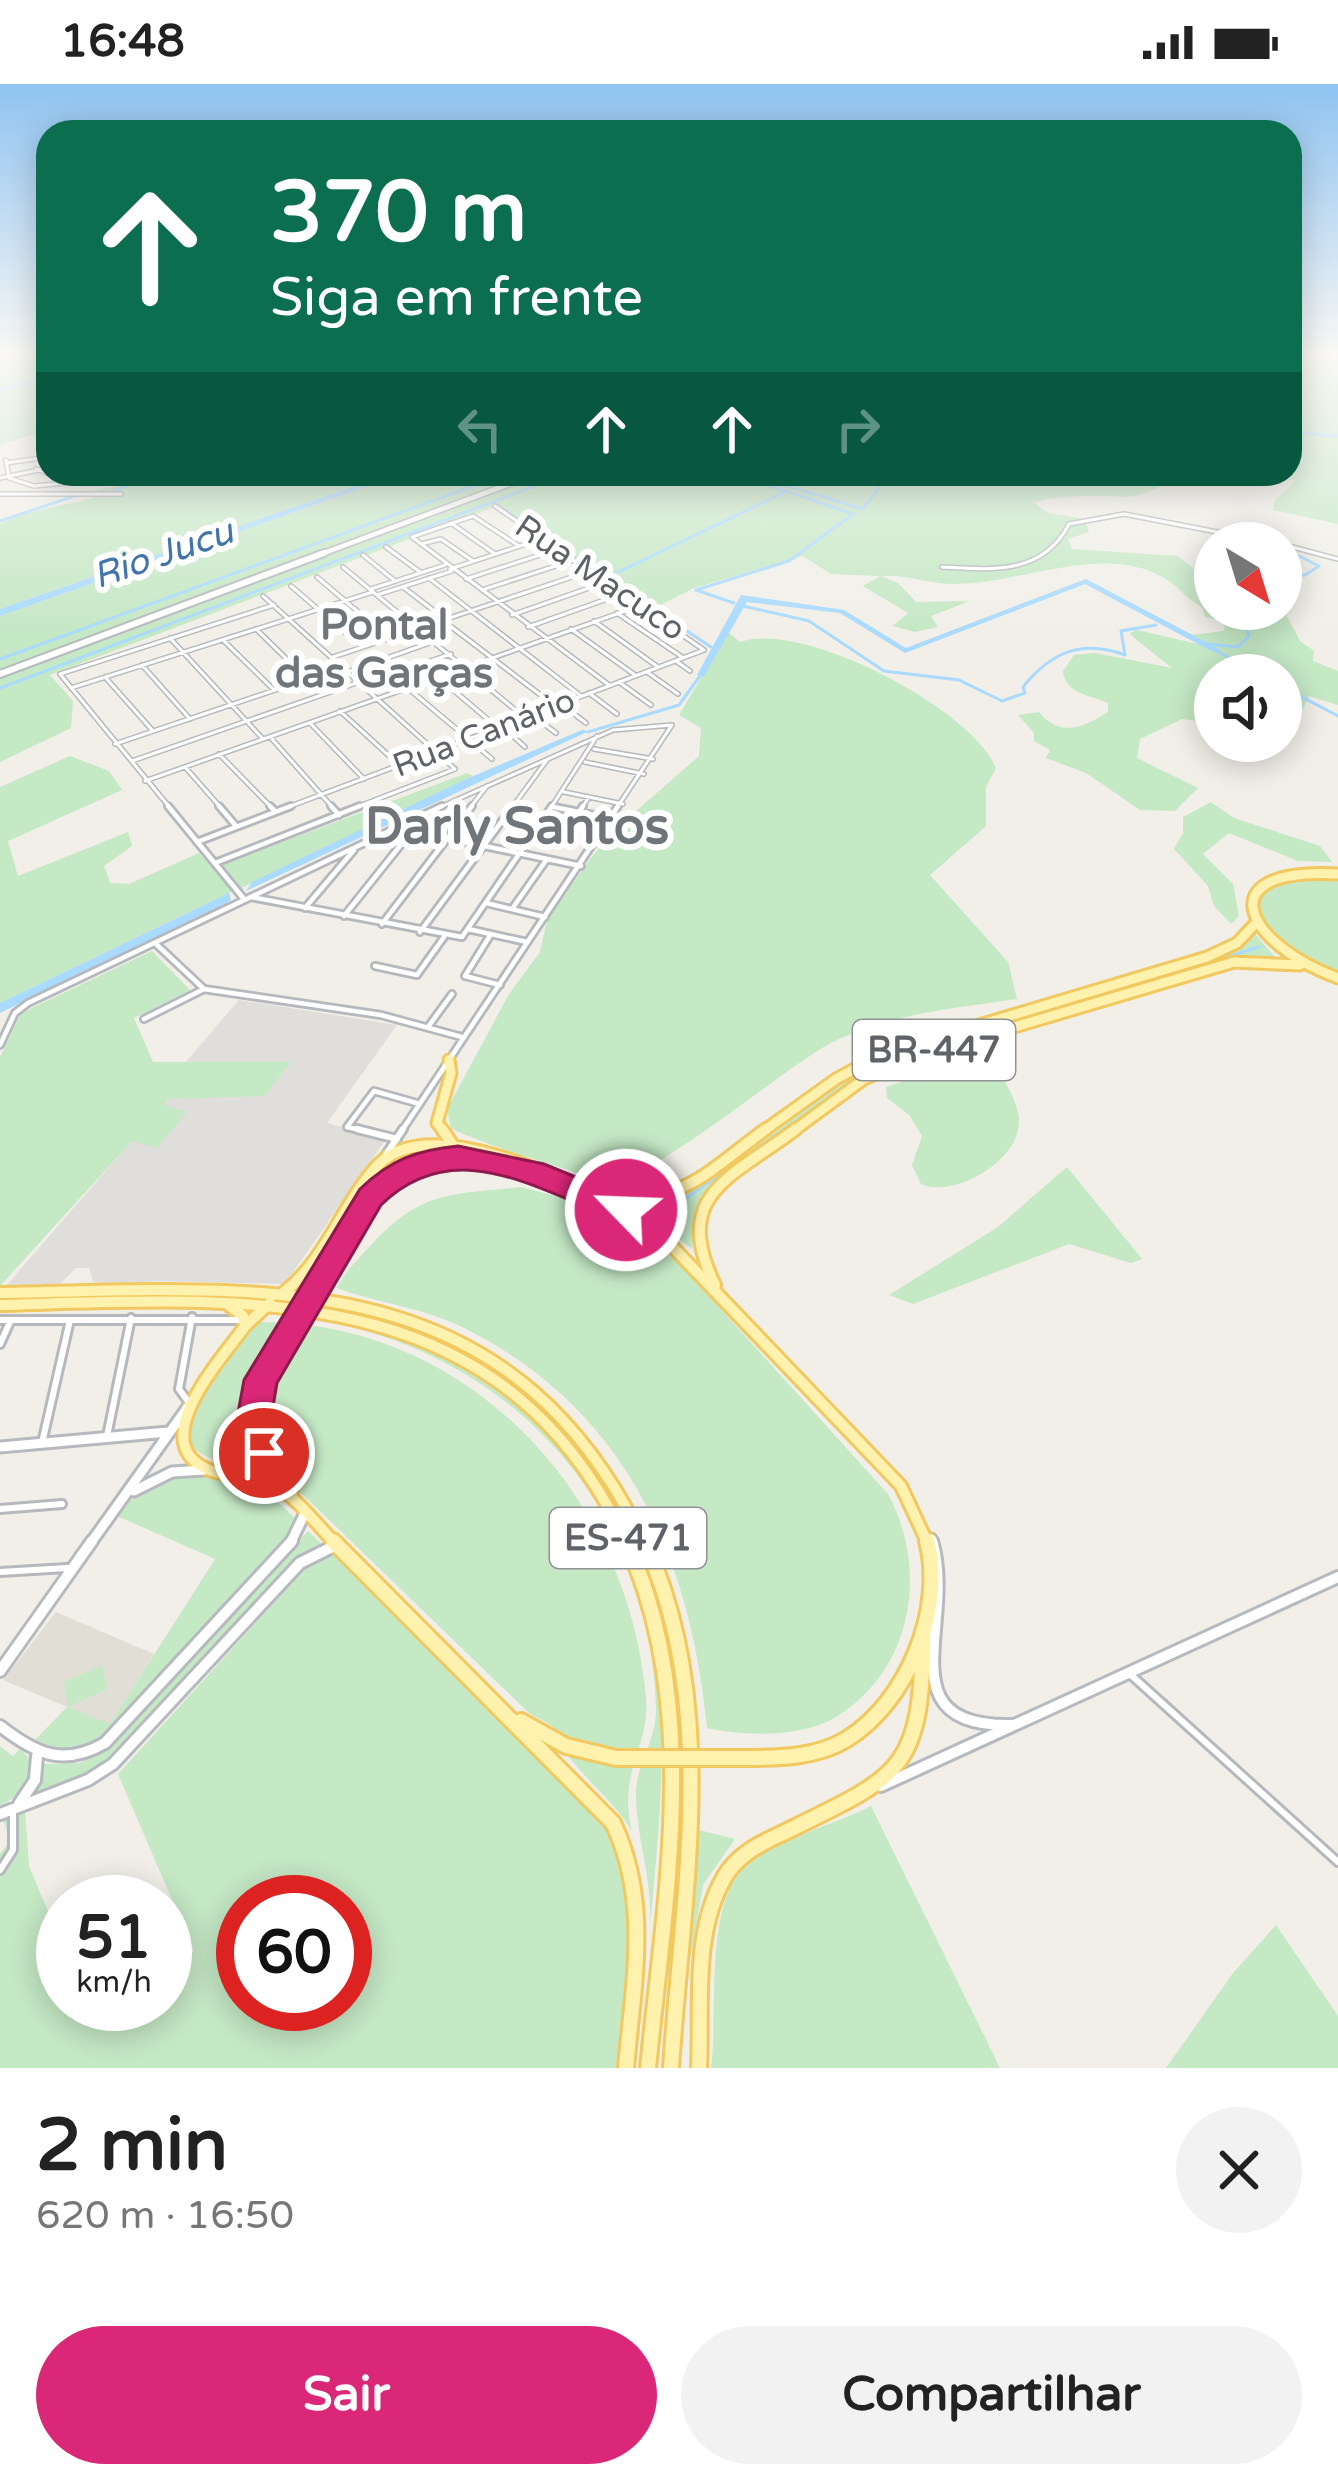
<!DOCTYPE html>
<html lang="pt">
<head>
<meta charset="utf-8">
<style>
	:root { --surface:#fff; --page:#f2f2f2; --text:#222; --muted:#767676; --accent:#db2777 }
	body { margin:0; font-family:"Varela Round",sans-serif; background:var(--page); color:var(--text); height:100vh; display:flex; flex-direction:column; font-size:45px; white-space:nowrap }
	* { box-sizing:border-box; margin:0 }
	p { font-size:39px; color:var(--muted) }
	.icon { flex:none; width:66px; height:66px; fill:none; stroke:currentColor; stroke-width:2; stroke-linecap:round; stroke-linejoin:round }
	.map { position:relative; height:1984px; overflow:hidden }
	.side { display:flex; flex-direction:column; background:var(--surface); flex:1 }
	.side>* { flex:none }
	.banner { position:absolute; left:36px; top:36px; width:1266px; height:366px; border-radius:36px; box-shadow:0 6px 30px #0003; background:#0b6e4f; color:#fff; overflow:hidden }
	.needle { width:78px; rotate:142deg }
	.controls { position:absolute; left:1194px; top:438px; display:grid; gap:24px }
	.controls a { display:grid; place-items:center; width:108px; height:108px; border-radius:50%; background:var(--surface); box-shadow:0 6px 30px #0003; font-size:60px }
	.speed { position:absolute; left:36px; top:1791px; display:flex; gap:24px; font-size:60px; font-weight:700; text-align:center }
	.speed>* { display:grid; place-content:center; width:156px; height:156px; border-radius:50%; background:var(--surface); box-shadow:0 6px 30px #0003; line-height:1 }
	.speed small { font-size:30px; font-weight:400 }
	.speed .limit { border:18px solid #d22; background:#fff; color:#111 }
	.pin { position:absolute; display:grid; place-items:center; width:102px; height:102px; color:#fff; margin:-51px; border:6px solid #fff; border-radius:50%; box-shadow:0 3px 12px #0007 }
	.me { position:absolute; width:132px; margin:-66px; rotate:294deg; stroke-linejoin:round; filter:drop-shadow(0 0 9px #0008) }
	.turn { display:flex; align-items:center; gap:42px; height:252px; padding:0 36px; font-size:54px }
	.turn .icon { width:156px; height:156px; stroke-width:2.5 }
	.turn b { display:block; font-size:84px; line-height:102px }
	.lanes { display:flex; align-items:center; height:114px; padding:0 36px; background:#0003; justify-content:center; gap:60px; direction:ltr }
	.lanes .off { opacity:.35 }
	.round { display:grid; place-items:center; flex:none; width:126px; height:126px; border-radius:63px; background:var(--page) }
	.summary { display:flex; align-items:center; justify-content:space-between; height:204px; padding:0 36px }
	h1 { font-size:72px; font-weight:800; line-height:90px }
	.cta { display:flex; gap:24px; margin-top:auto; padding:24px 36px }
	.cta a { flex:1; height:138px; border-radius:72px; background:var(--accent); color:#fff; font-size:48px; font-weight:800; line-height:138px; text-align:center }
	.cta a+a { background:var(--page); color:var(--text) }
	.status { display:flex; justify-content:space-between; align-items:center; height:84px; padding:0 60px; background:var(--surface); direction:ltr }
	.status svg { height:33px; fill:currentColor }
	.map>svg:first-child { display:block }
</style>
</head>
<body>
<div class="status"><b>16:48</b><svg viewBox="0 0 49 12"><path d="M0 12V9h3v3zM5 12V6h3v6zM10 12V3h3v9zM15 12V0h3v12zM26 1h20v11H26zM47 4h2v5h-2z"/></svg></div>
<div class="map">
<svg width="1338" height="1984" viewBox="0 0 1338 1984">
	<rect width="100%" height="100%" fill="#f1efe8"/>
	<path fill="#e0deda" d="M239,916L397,941L327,1039L386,1055L285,1200L155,1197L104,1201L93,1197L89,1184H76L59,1201L6,1202L168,1015L265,1011L290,978L185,979Z"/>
	<path fill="#e1ded6" d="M56,1528L154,1570L110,1641L3,1596Z"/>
	<path fill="#c5e8c5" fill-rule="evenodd" d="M0,272H48V347L0,360Z
		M1290,272H1338V440L1273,426L1274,417L1295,397L1265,390H1290Z
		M129,390H389L0,525V440C38,421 76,422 108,409H75L114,403Z
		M403,390H537L0,590V532Z
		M545,390H1191C1165,395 1150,413 1124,413C1105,412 1054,410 1034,419L1048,429L1085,435L1089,448L1068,455L1072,465L1178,472L1196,486H1215V525L1281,521L1300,557L1314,567L1313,577L1338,587V621L1309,612L1303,625L1281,629V591H1215V639L1182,635L1140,655L1137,674L1198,704L1175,727L1140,726L1086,689L1046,674L1050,666L1034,657V649L1018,631L1039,628C1060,653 1081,645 1108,628V619C1090,611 1065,610 1063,587L1074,571L1095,569L1172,584L1134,554L1130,549L1137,546L1219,565L1191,551L1224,547L1225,537L1205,533C1203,519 1197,523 1185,511C1126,447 1028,500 954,500C930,500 905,490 881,492L898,499L916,518L970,517L931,532L938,543L915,548L893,542L908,529L863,502L880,492L831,490L803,472L694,504L650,526L497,422L50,591L73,617L71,644L0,678V594Z
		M728,548L740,558C803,536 972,625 996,684L986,703V742L930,791L1008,878L1017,915C950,925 882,930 822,964C774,993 658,1090 614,1097C601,1099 466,1054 451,1044L447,1025L509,910L540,868L547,836L591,774L611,749L699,672L701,644L679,631Z
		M70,672L109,687L122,706L8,757L18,792L128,748L132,762L104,782L110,799L129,800L199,769L233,807L0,919V703Z
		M467,689L473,692L239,805L218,782Z
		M1211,718L1234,734L1320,762L1332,778L1298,777L1229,749L1203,770L1233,800L1239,832L1231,840L1214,822L1208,802L1174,765L1183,749V733Z
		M1338,792V889C1300,878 1235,862 1263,809L1280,796Z
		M1255,850L1276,874L1222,878L896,976L840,1007L712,1103L697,1127L692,1165L637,1123L694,1104L845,993L890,970L1217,873Z
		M152,867L190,906L134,934L153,978H291L265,1012L168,1015L164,1021L187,1028L157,1064L132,1057L0,1202V973L21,929Z
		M987,969C999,990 1024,1020 1018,1046C1011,1081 952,1114 921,1100L912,1081L922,1052L910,1032L887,1014L886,1003Z
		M1067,1083L1142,1175L1131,1179L1069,1160L913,1220L889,1211L998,1143Z
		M521,1103L597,1123L677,1177L888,1410C929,1486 913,1586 836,1633C801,1654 744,1652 707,1644C690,1470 624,1322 460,1242C420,1223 377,1219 337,1204C345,1187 360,1173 373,1159C424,1105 452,1111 521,1103Z
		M331,1222C546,1256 661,1419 683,1627C692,1713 677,1805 671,1891L661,1890C666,1811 676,1732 676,1653C678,1431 543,1271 331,1222Z
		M271,1227C476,1242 632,1381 657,1588C668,1674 657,1760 650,1845C653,1795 637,1758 636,1713C635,1681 657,1656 656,1625C651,1401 482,1242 265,1230Z
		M259,1238C469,1237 629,1412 646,1614C650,1665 617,1687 632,1747C610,1710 566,1683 552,1642L529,1629L295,1403C249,1365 146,1397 209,1304C222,1284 239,1248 259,1238Z
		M186,1389L248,1394L247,1399L267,1408L297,1436L290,1451L107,1649C85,1665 57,1675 35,1656L68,1622L64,1598L102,1581L107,1605L68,1623L110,1640L215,1475L117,1432L140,1406Z
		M308,1447L321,1459L301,1471L124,1664L91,1687L37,1708L44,1680L80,1679L113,1660Z
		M331,1469L592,1725C650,1797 624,1899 616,1984H0V1770L10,1757L3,1735L25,1726L29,1782L63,1863V1920H86L95,1940L123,1920H165V1889L194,1867L118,1690L313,1476ZM243,1818H345V1920H243Z
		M0,1662L13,1672L20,1665C45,1685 24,1712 0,1721Z
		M871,1722L1000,1984H711C719,1927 702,1813 751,1777C786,1753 833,1741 871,1722Z
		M699,1746L735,1755L703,1801L689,1882Z
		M1276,1841L1338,1932V1984H1166L1233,1889Z"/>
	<path fill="#aadaff" d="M389,390H403L0,532V525Z
		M1086,495L1221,566L1213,568L1085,500L905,569L840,529L747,518L704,592L697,591L741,511L844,526L906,564Z
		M582,646L589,647L246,807L252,798L464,696Z
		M229,809L231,816L220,823L0,929V919Z"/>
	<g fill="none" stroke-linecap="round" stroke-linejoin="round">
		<path stroke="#aadaff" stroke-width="3" d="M27,272L48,288
			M0,278L48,275
			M0,306L48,293
			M1290,348L1338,352
			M747,390L863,425L885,395L927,400L959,390
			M494,419L711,563
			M1281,463L1319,482L1305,491L1281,494
			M606,494L787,407
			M734,519L696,506L789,477L853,430L735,390
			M743,522L809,537L884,587L959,596L1002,617L1025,609L1023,603C1051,568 1082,555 1125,571L1121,547L1156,541
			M1207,560L1238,563L1249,552L1238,525
			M1215,566L1261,591
			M0,575L506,390
			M1281,602L1338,632
			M0,604L567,390
			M588,648L679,621L702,589
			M549,662L573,652
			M685,1115L882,977L1259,863"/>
		<path stroke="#aadaff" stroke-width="3" d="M108,410L138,397L179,390
			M0,437L72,413"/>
		<g stroke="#b5b8bc" stroke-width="6">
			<path id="street-far2" d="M6,376L9,394L34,402L120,394
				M6,379L48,373
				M36,385L51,390
				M0,394L48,384
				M0,410H121
				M495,422L704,566
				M451,439L495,470
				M421,460L441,455L473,477
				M1281,460L1338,475
				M519,462L473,432L412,453L609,601
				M386,463L420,488
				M363,471L395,497
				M343,483L525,634
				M942,483C992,486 1043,491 1069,440L1124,430L1274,459
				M450,485L541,455
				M317,493L389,554
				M429,494L581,612
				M466,495L558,465
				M291,502L362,563
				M403,503L446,536
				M371,505L445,481
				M482,506L574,476
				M377,511L452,487
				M263,512L455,685L352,725
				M617,529L682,573
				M512,531L606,498
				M594,537L658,583
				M445,538L555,622
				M528,543L624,509
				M256,545L307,595
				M571,545L635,591
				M170,554L263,655
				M223,556L274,606
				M333,573L590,487
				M676,577L690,587
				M142,581L190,635
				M350,587L435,557
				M647,588L678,610
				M105,593L153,647
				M438,593L498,644
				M619,598L651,621
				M366,599L451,570
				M71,604L373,508
				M409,605L492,675
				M589,609L617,630
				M561,620L586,639
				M340,627L398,680
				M532,631L556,649
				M310,639L364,695
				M503,643L525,663
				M272,655L334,725
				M115,660L343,583
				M594,665L653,675
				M219,670L273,725
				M132,677L359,598
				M585,678L644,690
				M185,683L222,725
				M145,697L642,521
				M564,708L623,720
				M554,723L565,725
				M171,725L60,590L274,521
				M283,725L704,566
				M436,725L613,646L672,641L616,725
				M469,725L487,702
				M511,725L547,676
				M550,725L597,652
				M581,725L589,713"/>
		</g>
		<g stroke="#b5b8bc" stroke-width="10">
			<path id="street-far1" d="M168,722L244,815
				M219,722L236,742
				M270,722L274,726
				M331,722L339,731
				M554,723L613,735
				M543,737L602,749
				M570,742L583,722
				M412,747L581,782
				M197,758L291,722
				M215,779L360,722
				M251,813L462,853L552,722
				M486,819L545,833
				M305,824L354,766
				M512,825L547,775
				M344,832L423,733
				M382,840L472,722
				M468,845L527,858
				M420,848L513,722
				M491,850L465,892L500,901
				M155,859L204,905L381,931L462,953
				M375,882L417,891L444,853
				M144,935L204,905
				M428,943L452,910
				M0,961L15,929L28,919L442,722
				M369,1048L347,1043L374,1007L420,1020
				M401,1048L618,722"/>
		</g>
		<g stroke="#b5b8bc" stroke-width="12">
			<path id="street" d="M357,1045L397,1055
				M383,1075L403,1045
				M0,1236H240
				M0,1260L10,1238
				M190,1320L179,1305L192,1233
				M107,1352L131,1234
				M42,1359L70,1236
				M0,1425L62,1420
				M0,1488L67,1484
				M1131,1591L1338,1778
				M0,1786L13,1766V1730"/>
		</g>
		<g stroke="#b6babf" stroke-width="8">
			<path id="secondary-far3" d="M316,472L536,390"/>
		</g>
		<g stroke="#b6babf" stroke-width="10">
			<path id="secondary-far2" d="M0,590L324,469"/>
		</g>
		<g stroke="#b6babf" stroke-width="15">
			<path id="secondary-far1" d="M0,1363L168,1348
				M134,1407L172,1388L204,1386
				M931,1455L933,1460
				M90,1460L187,1324
				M290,1460L305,1429"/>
		</g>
		<g stroke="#b6babf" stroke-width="16">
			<path id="secondary" d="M932,1457C957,1540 883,1644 1014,1641
				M0,1587L92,1457
				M0,1642C36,1670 63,1683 105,1659L292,1457
				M881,1702L1338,1493
				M19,1720L35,1696L37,1672
				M0,1730L88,1696L113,1680L300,1479L336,1461"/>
		</g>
		<g stroke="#f2c960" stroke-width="15">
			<path id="primary-far2" d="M1338,790C1204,783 1247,861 1338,894
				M444,1048L437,1039L451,989L449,976
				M762,1048L836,995L882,970L1207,873L1237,859L1254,841
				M792,1048L864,995L923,970L1234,878L1300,881"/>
		</g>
		<g stroke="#f2c960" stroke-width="16">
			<path id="primary-far1" d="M442,1045L452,1060
				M600,1110C682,1123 704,1090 766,1045
				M343,1159C391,1082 420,1067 510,1084
				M715,1201C671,1110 730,1095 796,1045
				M284,1208C326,1176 343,1119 378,1081C436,1020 613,1116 667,1157L901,1402L928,1460
				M0,1209C267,1204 510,1176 645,1460
				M227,1220L243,1232L245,1242C221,1276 141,1361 212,1387C233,1394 256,1391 276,1402C298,1415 318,1442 336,1460
				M0,1221C250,1214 503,1192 627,1460
				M245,1242L270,1219
				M270,1279C243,1330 262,1366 292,1410"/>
		</g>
		<g stroke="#f2c960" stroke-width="20">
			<path id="primary" d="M333,1457L613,1739C651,1819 633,1900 626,1984
				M626,1457C702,1621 665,1811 648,1984
				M644,1457C721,1620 682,1811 671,1984
				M521,1637L566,1662L616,1674
				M747,1674C781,1674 818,1673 847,1655C907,1618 945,1525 927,1457
				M699,1984C702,1922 692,1850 724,1794C736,1772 759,1760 781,1750C902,1691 922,1688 923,1547"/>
		</g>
		<use href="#street-far2" stroke="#fff" stroke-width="3"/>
		<use href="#street-far1" stroke="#fff" stroke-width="4.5"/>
		<use href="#street" stroke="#fff" stroke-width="6"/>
		<use href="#secondary-far3" stroke="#fff" stroke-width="4.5"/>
		<use href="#secondary-far2" stroke="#fff" stroke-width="6"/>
		<use href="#secondary-far1" stroke="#fff" stroke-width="9"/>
		<use href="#secondary" stroke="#fff" stroke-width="10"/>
		<use href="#primary-far2" stroke="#fff2af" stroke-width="9"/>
		<use href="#primary-far1" stroke="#fff2af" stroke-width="10"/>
		<use href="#primary" stroke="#fff2af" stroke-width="14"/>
		<g stroke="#f2c960" stroke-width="16" stroke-linecap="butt">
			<path id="primary-bridge-far1" d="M270,1279L343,1159"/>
		</g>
		<g stroke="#f2c960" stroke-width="20" stroke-linecap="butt">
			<path id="primary-bridge" d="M616,1674H747"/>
		</g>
		<use href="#primary-bridge-far1" stroke="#fff2af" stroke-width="10"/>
		<use href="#primary-bridge" stroke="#fff2af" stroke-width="14"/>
	</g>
	<linearGradient id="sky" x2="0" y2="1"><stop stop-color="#8fc3f1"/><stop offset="0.49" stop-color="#f9f8f5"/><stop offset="1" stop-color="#f9f8f5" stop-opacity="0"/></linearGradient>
	<rect width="1338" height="550" fill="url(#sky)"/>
	<path fill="#db2777" stroke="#8e194d" stroke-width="3" d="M458,1062L544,1080L637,1118L641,1126L626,1138C543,1111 458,1046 381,1121L277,1299L270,1340L282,1369L276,1380L264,1385L252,1380L236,1340L244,1296L360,1105C390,1076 417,1066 458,1062Z"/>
	<g text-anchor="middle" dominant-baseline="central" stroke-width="12" stroke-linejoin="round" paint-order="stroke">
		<g font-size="33" fill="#5f6368" stroke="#fff">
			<text transform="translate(600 494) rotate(34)">Rua Macuco</text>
			<text transform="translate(484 649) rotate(-21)">Rua Canário</text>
		</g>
		<g font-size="36" font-style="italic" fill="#4174aa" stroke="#fff">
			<text transform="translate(163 470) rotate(-19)">Rio Jucu</text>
		</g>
		<g fill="#fff" stroke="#8f9295" stroke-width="3">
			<rect x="853" y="936" width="162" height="60" rx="9"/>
			<rect x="550" y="1424" width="156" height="60" rx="9"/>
		</g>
		<g font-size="36" font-weight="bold" fill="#5f6368">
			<text x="934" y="966">BR-447</text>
			<text x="628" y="1454">ES-471</text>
		</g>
		<g font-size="42" font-weight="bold" fill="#70757a" stroke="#fff">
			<text x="384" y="541">Pontal<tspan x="384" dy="48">das Garças</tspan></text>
		</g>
		<g font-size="51" font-weight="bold" fill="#70757a" stroke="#fff">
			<text x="517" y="743">Darly Santos</text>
		</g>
	</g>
</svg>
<div class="controls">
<a><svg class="needle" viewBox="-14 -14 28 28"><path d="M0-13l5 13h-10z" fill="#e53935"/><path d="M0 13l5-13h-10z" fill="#767676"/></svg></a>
<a><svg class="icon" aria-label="sound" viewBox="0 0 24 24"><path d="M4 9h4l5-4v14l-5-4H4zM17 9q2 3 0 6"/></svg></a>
</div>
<div class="speed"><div>51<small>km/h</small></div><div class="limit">60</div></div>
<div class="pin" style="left:264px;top:1369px;background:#d93025"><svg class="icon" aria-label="arrive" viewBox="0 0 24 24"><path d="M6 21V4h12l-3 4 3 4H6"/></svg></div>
<svg class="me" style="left:626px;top:1126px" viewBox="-20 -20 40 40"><circle r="17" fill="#db2777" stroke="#fff" stroke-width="3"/><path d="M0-11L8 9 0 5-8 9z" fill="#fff"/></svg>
<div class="banner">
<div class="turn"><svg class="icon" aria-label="ahead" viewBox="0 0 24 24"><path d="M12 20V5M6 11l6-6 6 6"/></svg><div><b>370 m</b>Siga em frente</div></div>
<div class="lanes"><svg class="icon off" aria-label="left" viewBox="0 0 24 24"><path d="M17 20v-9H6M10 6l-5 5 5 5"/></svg><svg class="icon" aria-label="ahead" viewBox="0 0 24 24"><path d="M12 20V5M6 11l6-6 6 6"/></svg><svg class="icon" aria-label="ahead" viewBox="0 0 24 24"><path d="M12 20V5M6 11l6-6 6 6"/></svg><svg class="icon off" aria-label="right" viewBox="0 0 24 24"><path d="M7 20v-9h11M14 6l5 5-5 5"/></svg></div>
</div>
</div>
<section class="side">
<div class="summary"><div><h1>2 min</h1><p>620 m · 16:50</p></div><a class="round"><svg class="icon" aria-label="close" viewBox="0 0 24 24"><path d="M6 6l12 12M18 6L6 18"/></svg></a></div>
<div class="cta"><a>Sair</a><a>Compartilhar</a></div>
</section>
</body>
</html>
